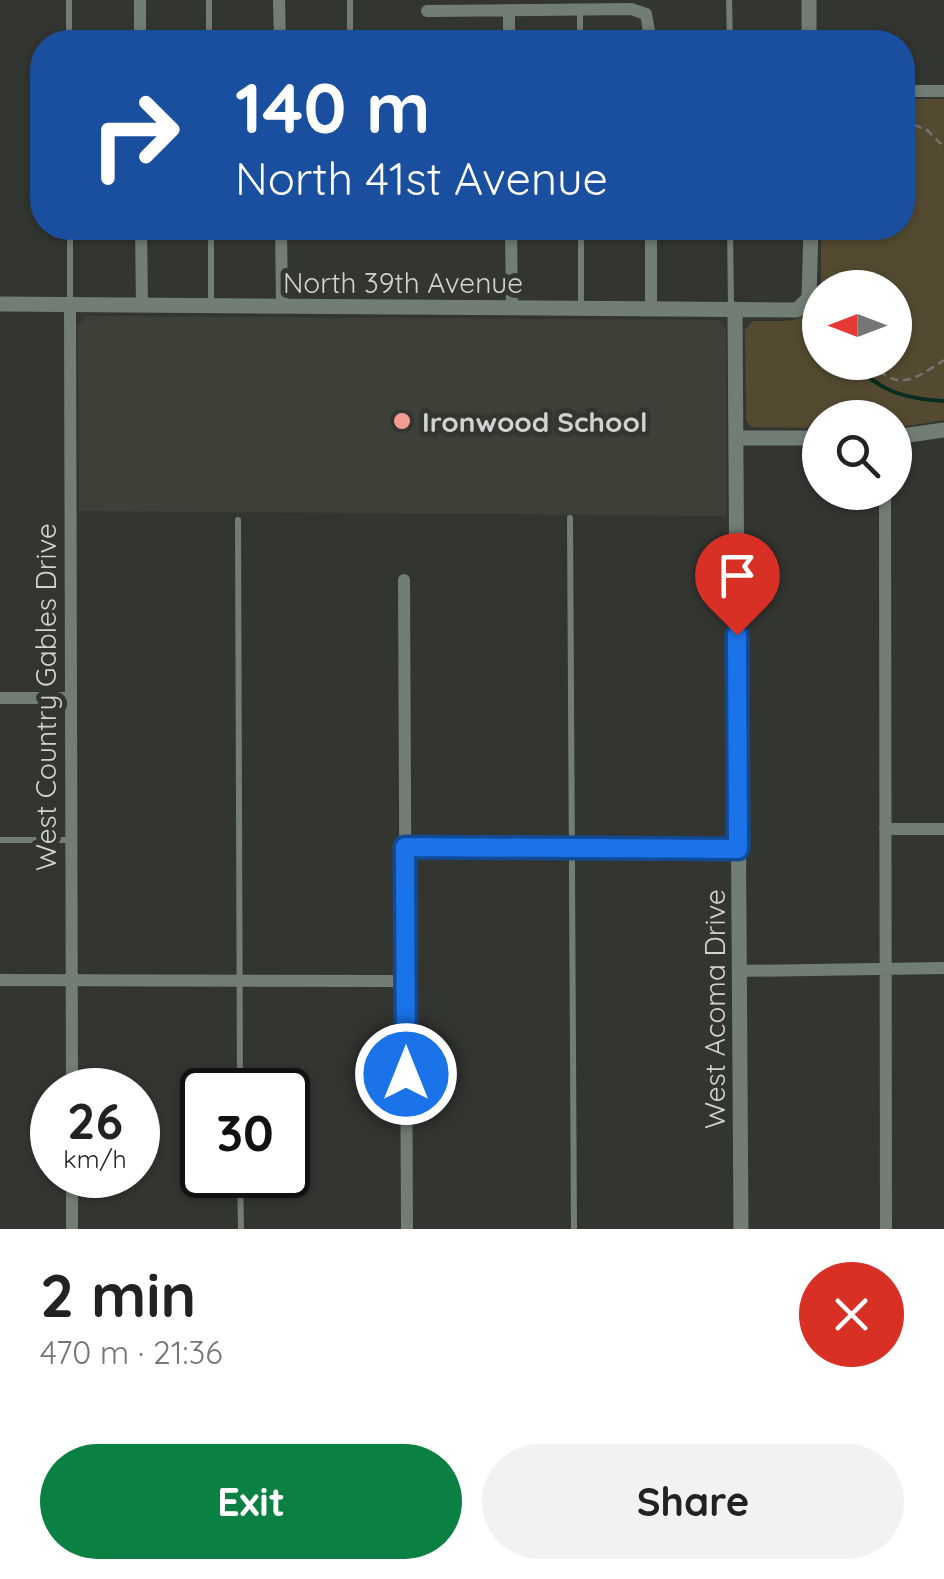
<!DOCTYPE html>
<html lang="en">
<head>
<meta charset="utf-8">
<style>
	:root { --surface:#fff; --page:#f2f2f2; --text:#222; --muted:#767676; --accent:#0b8043 }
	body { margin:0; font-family:Quicksand,sans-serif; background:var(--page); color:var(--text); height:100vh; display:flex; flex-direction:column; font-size:38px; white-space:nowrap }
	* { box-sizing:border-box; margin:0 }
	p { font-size:32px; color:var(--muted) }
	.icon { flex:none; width:55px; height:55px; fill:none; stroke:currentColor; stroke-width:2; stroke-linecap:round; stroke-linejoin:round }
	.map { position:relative; height:1229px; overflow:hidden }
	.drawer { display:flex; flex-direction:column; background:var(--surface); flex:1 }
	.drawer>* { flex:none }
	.guide { position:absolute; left:30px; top:30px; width:885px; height:210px; border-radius:40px; box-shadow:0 2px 8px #0004; background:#1a4fa0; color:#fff; overflow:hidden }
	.needle { width:65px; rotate:270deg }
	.controls { position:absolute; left:802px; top:270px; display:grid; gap:20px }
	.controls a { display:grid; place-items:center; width:110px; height:110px; border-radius:50%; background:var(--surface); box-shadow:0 2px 8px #0004; font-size:50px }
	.speed { position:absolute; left:30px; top:1068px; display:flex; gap:20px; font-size:50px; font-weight:700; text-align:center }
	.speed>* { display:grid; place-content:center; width:130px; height:130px; border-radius:50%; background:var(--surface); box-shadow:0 2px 8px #0004; line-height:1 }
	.speed small { font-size:25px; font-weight:400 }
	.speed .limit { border:5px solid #111; border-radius:15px; background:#fff; color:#111 }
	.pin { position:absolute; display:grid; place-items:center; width:85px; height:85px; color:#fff; margin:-102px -42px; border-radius:50% 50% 50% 0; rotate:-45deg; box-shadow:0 0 10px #0007 }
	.pin .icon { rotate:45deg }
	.me { position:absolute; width:110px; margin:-55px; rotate:0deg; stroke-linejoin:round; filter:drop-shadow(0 0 8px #0008) }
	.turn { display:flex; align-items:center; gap:35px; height:210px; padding:0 40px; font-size:45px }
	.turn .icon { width:130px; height:130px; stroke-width:2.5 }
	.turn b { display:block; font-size:70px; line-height:85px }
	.round { display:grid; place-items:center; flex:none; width:105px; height:105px; border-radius:52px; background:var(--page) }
	.overview { display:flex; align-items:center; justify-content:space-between; height:170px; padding:0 40px }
	h1 { font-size:60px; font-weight:700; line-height:75px }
	.action { display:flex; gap:20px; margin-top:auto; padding:20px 40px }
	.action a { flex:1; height:115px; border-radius:60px; background:var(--accent); color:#fff; font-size:40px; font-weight:700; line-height:115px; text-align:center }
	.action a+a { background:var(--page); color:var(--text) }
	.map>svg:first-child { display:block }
</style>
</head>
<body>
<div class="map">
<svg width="944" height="1229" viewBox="0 0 944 1229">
	<rect width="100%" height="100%" fill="#333531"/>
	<path fill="#3c4037" d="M86,316L718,320L726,329V516L79,511L78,326Z"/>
	<path fill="#544a31" d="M903,99H944V420L895,428V418H820V428L751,427L746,420L745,330L753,321C778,320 808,327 820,299V362H895V288L821,287V228H902Z"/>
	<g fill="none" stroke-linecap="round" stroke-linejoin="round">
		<path stroke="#082c22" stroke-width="4" d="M854,362C878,392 907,399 944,401"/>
		<path stroke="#737571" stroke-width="2.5" stroke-dasharray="8 5" stroke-linecap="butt" d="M902,120L927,130L944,147
			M813,314L820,311
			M870,362C898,393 915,379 944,360"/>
		<path stroke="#727e74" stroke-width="6" d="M69,0V42
			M209,0V42
			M350,0V42
			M729,0L730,42
			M580,9V42
			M211,228V306
			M352,228V237H510
			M730,228L731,306
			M70,303V228
			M581,307V228
			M570,518L574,1229
			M238,520L240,1090
			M0,840H69
			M240,1175L241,1229"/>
		<path stroke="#727e74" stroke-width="12" d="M140,0V42
			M279,0L280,42
			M509,10V42
			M427,11L631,9L646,14L651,42
			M902,91H944
			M141,228L142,306
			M281,228L282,306
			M511,228L512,308
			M651,228V309
			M70,305L72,1090
			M885,492L886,1229
			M404,580L407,1229
			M0,698H70
			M885,829H944
			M405,847L737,849
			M738,971L944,968
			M0,980L406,981
			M72,1175V1229"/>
		<path stroke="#727e74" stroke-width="15" d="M809,0V42
			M0,304L797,310L809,298L811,228
			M735,309L741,1229
			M895,437L944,430
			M736,438H820"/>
	</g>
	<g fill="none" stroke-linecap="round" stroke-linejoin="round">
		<g stroke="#114b97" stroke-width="25">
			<path id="route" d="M406,1074L405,847L738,849L737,635"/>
		</g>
		<use href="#route" stroke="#1a73e8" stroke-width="18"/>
	</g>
	<circle fill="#f59c92" stroke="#333531" stroke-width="4" cx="402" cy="421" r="10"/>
	<g text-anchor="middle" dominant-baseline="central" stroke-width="10" stroke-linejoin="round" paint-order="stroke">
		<g font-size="28" fill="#d2d3d1" stroke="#333531">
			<text x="403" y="282">North 39th Avenue</text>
			<text transform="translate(45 697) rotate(-90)">West Country Gables Drive</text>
			<text transform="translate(714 1009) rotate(-90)">West Acoma Drive</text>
		</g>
		<g font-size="28" font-weight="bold" fill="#d2d3d1" stroke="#333531" text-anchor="start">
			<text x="422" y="421">Ironwood School</text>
		</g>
	</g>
</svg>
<div class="controls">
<a><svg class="needle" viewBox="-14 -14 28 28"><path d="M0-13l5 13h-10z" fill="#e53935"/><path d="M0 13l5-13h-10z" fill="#767676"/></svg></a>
<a><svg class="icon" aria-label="search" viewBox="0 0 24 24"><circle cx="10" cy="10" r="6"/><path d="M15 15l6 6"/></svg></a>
</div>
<div class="speed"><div>26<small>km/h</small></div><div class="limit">30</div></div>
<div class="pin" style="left:737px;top:635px;background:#d93025"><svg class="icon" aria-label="arrive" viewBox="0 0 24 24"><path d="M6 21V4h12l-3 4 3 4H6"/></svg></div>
<svg class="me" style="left:406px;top:1074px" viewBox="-20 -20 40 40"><circle r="17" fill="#1a73e8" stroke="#fff" stroke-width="3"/><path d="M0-11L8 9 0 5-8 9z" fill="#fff"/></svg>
<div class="guide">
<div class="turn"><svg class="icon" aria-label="right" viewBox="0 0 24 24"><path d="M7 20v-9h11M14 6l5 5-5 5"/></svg><div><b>140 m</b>North 41st Avenue</div></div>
</div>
</div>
<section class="drawer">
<div class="overview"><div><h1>2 min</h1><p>470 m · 21:36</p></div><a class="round" style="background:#d93025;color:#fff"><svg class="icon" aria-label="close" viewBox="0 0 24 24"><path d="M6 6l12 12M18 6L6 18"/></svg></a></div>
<div class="action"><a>Exit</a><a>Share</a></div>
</section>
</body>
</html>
